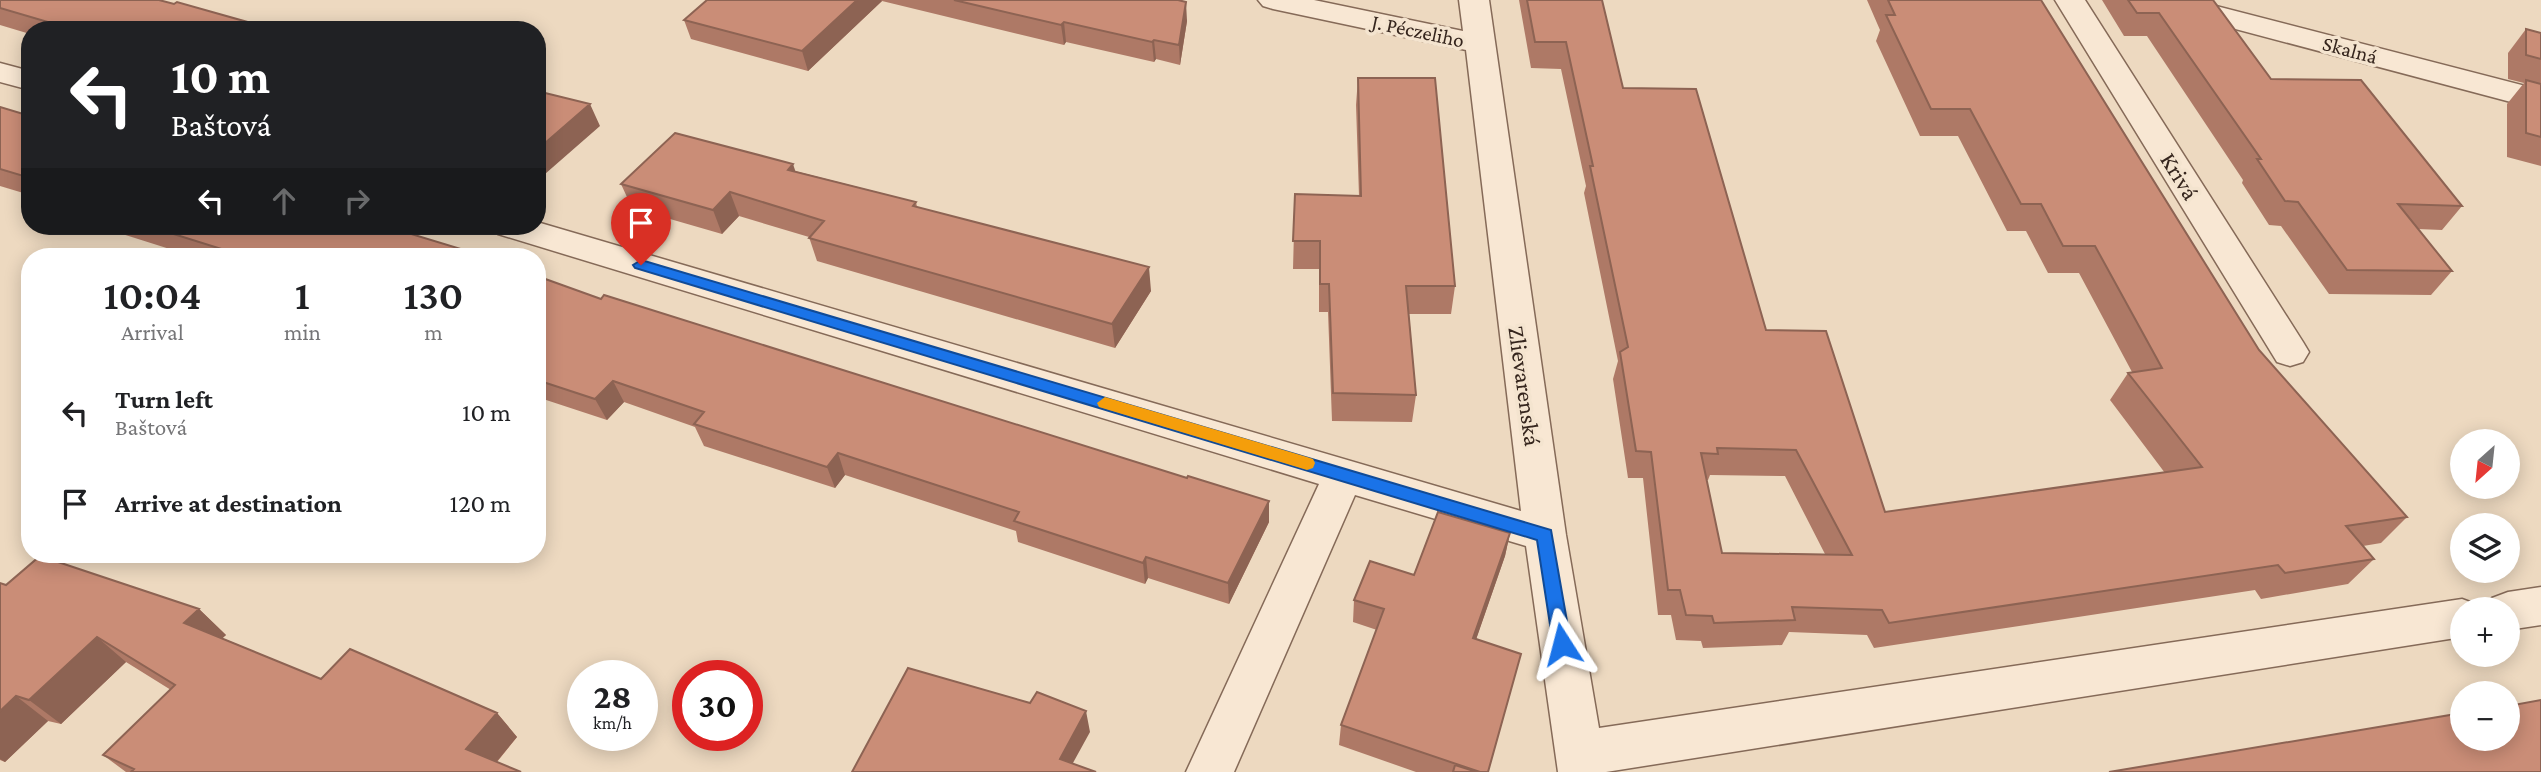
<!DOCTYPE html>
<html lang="en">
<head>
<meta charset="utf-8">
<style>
	:root { --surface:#fff; --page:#f6f6f6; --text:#202124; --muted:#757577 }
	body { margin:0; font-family:"Crimson Pro",serif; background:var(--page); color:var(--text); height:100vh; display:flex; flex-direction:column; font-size:26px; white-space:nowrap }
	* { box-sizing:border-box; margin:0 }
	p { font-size:23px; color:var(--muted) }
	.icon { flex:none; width:38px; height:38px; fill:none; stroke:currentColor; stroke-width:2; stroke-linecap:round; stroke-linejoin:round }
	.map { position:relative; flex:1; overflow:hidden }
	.panel { position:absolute; left:21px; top:248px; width:525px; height:315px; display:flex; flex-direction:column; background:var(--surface); border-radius:28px; box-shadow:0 4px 18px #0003 }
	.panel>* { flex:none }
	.banner { position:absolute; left:21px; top:21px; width:525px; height:214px; border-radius:28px; box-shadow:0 4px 18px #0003; background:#202124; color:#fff; overflow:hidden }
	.needle { width:46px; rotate:207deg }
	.fabs { position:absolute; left:2450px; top:429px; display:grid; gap:14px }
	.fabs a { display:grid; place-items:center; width:70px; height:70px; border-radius:50%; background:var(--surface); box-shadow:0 4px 18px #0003; font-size:35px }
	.speed { position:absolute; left:567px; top:660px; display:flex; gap:14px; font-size:35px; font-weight:700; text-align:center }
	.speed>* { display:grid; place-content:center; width:91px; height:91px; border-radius:50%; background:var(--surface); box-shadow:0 4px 18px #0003; line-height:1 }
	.speed small { font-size:18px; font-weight:400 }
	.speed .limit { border:10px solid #d22; background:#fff; color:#111 }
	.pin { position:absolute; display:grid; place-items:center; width:60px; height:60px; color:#fff; margin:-72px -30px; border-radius:50% 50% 50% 0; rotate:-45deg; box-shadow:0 0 7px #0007 }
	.pin .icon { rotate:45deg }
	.me { position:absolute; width:77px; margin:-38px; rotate:351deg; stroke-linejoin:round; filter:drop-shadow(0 0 5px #0008) }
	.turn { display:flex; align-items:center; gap:24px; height:147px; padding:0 35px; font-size:32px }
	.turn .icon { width:91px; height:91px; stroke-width:2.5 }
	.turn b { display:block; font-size:49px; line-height:60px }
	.lanes { display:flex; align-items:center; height:66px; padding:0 35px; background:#0003; justify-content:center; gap:35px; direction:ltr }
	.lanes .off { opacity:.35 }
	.eta { display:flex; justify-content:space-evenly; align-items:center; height:119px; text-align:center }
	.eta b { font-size:42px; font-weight:600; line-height:49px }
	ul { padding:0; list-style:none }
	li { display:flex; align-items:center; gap:21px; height:91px; padding:0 35px }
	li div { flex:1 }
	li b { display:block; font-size:26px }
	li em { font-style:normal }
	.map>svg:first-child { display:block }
</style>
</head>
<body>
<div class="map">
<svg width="2541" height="772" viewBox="0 0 2541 772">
	<rect width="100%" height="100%" fill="#edd9c0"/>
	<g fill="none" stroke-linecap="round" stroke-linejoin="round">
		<g stroke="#856a58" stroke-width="3">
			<path id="minor" d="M1258,0H1314L1463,31L1459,0H1489L1566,535L1599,728L2462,599L2478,605L2480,609H2462V637L1606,772H1558L1526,546L1355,495L1234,772H1186L1319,484L498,234L493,226H537V222L1521,511L1466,50L1273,9L1263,6Z
				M2055,0H2085L2303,342L2309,352L2303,362L2290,366L2277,362Z
				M2144,0H2193L2541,90V110L2149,6Z
				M0,63L30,71V90L0,82Z
				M2541,587V625L2508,630V609H2487L2492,598L2508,592Z"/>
		</g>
		<use href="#minor" fill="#f8e7d3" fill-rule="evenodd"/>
	</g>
	<path fill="#ae7966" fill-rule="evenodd" d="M0,0L276,30H30V34L0,25Z
		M707,0H1178L1187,21L1180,65L1156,59L1154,62L1066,42L1064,45L882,1L808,71L691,39L684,20Z
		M1519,0H1602L1623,88L1766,330L1885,512L2165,473L2110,400L2128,373L2132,372L2079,273H2048L2026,231H2007L1958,136H1920L1876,41L1880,30L1867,0H2041L2259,350L2407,517L2381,543L2363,546L2374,559L2348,584L2261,599L2255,590L1874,648L1867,635L1789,632L1782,645L1703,648L1701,641L1676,640L1671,615H1658L1643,478H1628L1613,379L1618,361L1584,193L1586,186L1561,69L1531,68ZM1710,475L1785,476L1825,554L1722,553L1706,480H1708Z
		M2102,0H2213L2271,79L2462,206L2442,230L2418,229L2452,271L2431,295L2329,294L2281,226L2269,225L2242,183L2243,180L2147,36H2124Z
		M2526,29L2541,33V166L2507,157V104L2524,83L2508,79V53Z
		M1358,78L1455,286L1451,314H1409L1416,395L1412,422L1332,421L1328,312H1319V269H1293L1295,194L1359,196L1356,105Z
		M0,107L30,116V195L0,186Z
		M795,171L916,202L917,207L1151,291L1115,348L817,261L809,237L739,216L722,234L632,208L621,184Z
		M97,226H385L487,257H195Z
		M537,276L601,299L1187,478L1269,501V522L1229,604L1148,578L1145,584L1018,542L1016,531L845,475L835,488L704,446L695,427L624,402L607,420L537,397Z
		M1510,533L1505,556L1476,639L1515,676L1488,772H1416L1339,745L1341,725L1377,630L1353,622L1354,600Z
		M0,583L6,585L199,609L226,635L222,638L321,679L497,713L517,737L497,762L521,772H126L103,755L171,690L126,662L61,724L48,721L5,762L0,760Z"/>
	<path fill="#8d6353" d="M857,0H881L882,1L808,71L802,51Z
		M1186,2L1187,21L1180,65L1179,45Z
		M1064,22L1066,42L1064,45L1061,25Z
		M1154,40L1156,59L1154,62L1152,42Z
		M590,104L600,126L537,181V150Z
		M793,164L801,188L788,170Z
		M730,192L739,216L722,234L713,210Z
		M1149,267L1151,291L1115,348L1112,324Z
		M613,381L624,402L607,420L595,399Z
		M838,453L845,475L835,488L827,467Z
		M1269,501V522L1229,604L1228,583Z
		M1510,533L1505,556L1469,660L1473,638Z
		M1146,557L1148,578L1145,584L1143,563Z
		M199,609L226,635L211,649L184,623Z
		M97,637L126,662L61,724L29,700Z
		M16,696L48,721L5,762L0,759V711Z
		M1086,711L1090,732L1068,772L1060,759Z
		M497,713L517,737L488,772L466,749Z"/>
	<path fill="#ca8d77" stroke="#8d6353" stroke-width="2" fill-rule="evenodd" d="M0,0H159L174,4L177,2L276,30H75L0,8Z
		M707,0H857L802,51L684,20Z
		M954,0H1178L1186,2L1179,45L1154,40L1152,42L1064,22L1061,25Z
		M1527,0H1602L1623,88L1696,89L1766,330L1826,331L1885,512L2202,467L2128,373L2162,368L2095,246H2063L2041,204H2021L1970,109H1931L1886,15H1895L1888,0H2041L2259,350L2407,517L2346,526L2374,559L2285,573L2278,565L1889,623L1882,610L1792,607L1795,620L1714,623L1712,616L1686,615L1680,590H1668L1651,452L1636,451L1620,352L1628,347L1590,166H1593L1566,42H1535ZM1717,448L1796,450L1852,555L1722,553L1701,453L1718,454Z
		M2128,0H2213L2271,79L2361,80L2462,206L2398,204L2452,271L2347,270L2298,202L2285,201L2257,159H2261L2159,13H2137Z
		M2526,29L2541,33V59L2526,55Z
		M1358,78H1435L1455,286H1406L1416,395L1333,393L1329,284H1320V241H1293L1295,194L1361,196Z
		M2526,80L2541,84V137L2526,133Z
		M537,91L590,104L537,150Z
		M0,107L30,116V178L0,169Z
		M675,133L793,164L788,170L916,202L913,206L1149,267L1112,324L809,238L824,221L730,192L713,210L621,184Z
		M148,226H385L487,257H247Z
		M537,276L601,299L604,295L1187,478L1188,476L1269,501L1228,583L1146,557L1143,563L1014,521L1019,512L838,453L827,467L694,424L704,412L613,381L595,399L537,380Z
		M1438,512L1510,533L1473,638L1521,654L1488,772H1480L1341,725L1384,609L1354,600L1370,561L1414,575Z
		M40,556L199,609L184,623L321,679L350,649L497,713L466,749L521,772H131L134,769L103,755L175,685L97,637L29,700L16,696L0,711V583L6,585Z
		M908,668L1030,703L1037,692L1086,711L1060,759L1096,772H852Z
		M2541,700V772H2109L2462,713V738H2508V706Z
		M1455,765L1477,772H1453Z"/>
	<path fill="#1a73e8" stroke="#114b97" stroke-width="2" d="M641,260L1551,530L1571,644L1569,650L1562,652L1555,650L1553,644L1537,540L635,268L633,265Z"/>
	<path fill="#f59e0b" d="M1105,397L1307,457L1313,459L1315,463L1313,468L1307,470L1099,407L1097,403Z"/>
	<g text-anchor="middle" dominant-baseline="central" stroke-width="7" stroke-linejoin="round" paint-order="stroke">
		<g font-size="21" fill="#35251d" stroke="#f4e4cf">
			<text transform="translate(1418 31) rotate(12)">J. Péczeliho</text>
			<text transform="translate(2350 50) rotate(15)">Skalná</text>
		</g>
		<g font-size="24" fill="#35251d" stroke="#f4e4cf">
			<text transform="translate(2180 176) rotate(58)">Krivá</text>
			<text transform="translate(1525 386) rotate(82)">Zlievarenská</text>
		</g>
	</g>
</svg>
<div class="fabs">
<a><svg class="needle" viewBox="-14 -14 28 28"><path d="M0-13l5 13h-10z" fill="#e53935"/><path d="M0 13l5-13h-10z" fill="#757577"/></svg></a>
<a><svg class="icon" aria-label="layers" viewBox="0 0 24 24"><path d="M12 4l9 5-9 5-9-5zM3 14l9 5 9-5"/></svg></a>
<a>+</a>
<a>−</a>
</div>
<div class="speed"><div>28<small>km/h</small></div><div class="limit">30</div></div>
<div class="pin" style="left:641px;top:265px;background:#d93025"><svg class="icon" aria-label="arrive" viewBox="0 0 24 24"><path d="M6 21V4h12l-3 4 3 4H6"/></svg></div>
<svg class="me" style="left:1562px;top:644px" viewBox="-20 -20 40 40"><path d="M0-17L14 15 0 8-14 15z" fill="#1a73e8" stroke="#fff" stroke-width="4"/></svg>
<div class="banner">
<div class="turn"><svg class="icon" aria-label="left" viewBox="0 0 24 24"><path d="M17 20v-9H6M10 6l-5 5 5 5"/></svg><div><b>10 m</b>Baštová</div></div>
<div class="lanes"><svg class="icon" aria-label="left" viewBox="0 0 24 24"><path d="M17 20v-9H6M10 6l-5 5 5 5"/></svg><svg class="icon off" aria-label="ahead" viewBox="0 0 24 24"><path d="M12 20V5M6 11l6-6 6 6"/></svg><svg class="icon off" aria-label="right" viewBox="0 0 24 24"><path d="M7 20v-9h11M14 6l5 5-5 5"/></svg></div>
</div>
<section class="panel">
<div class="eta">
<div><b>10:04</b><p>Arrival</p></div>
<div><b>1</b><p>min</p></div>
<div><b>130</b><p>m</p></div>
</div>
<ul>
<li><svg class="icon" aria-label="left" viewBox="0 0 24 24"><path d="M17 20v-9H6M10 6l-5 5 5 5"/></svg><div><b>Turn left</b><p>Baštová</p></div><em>10 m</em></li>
<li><svg class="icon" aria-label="arrive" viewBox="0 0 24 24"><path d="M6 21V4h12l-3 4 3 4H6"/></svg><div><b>Arrive at destination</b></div><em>120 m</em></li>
</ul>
</section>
</div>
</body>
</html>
